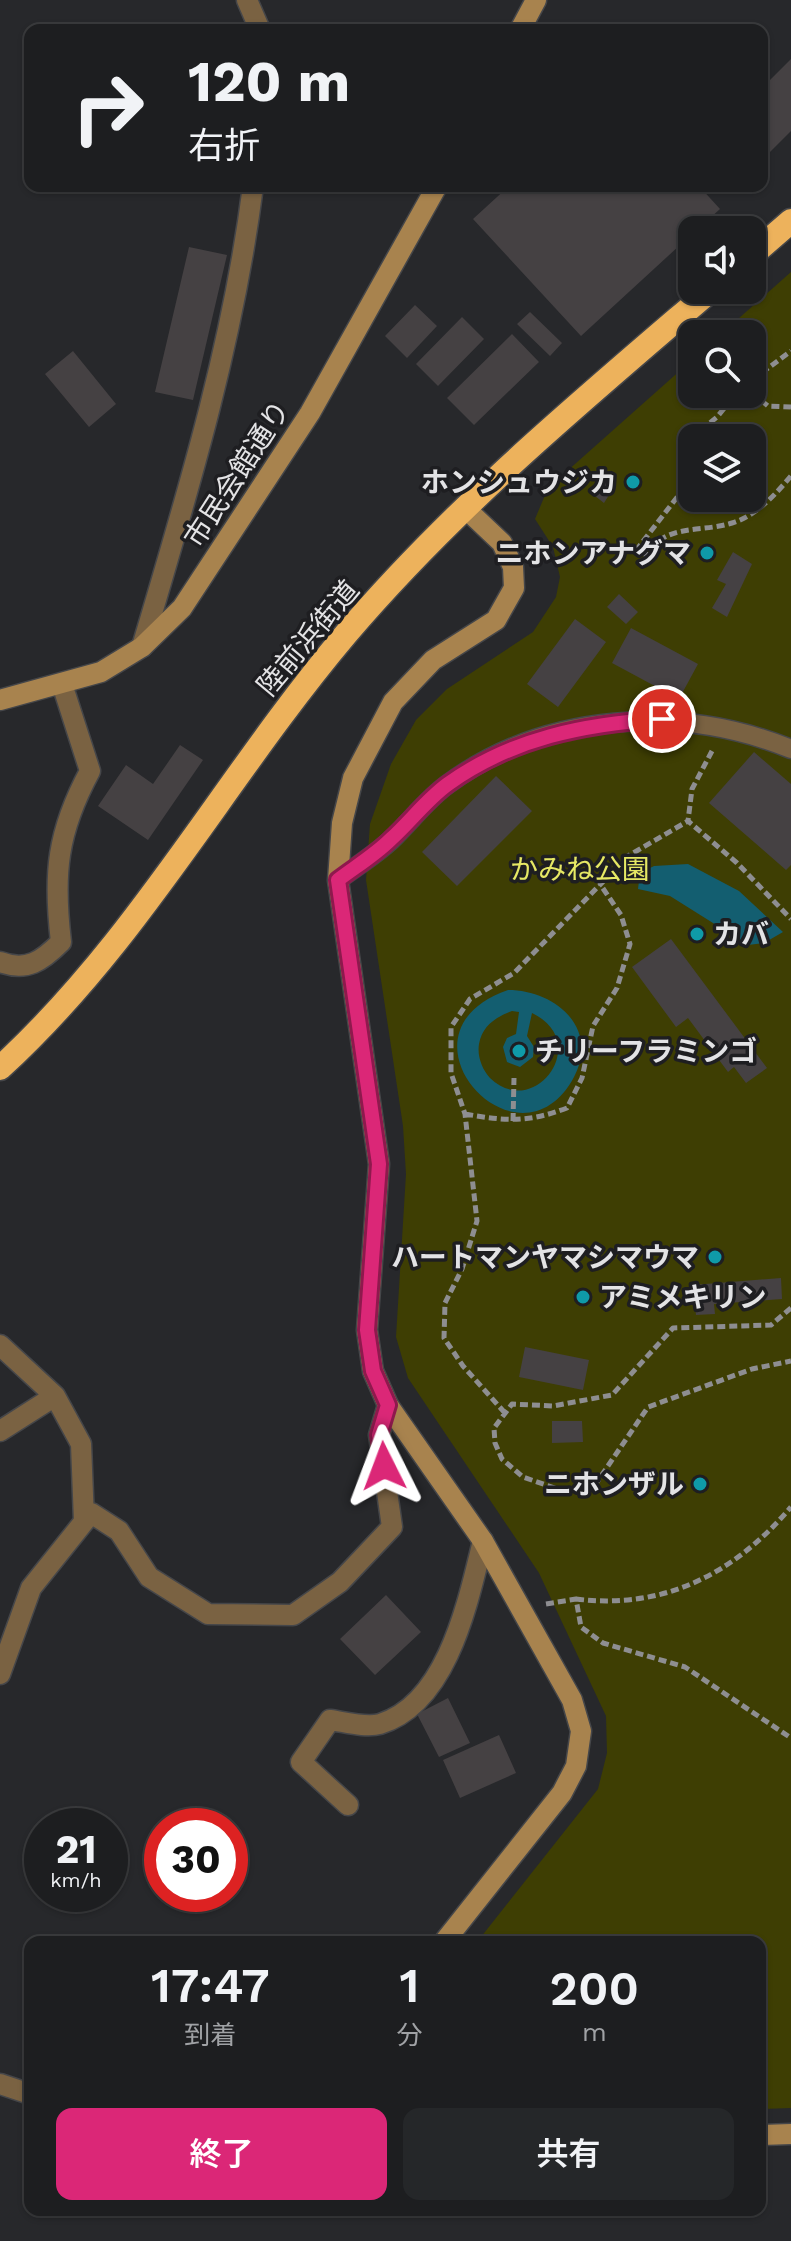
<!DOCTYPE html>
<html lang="ja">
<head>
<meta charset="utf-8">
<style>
	:root { --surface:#1d1e20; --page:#252729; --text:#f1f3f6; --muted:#a0a2a5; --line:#3b3c3e; --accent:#db2777 }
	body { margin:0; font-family:"Work Sans","Noto Sans JP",sans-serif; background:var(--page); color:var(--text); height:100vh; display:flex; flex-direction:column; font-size:30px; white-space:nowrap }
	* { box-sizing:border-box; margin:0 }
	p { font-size:26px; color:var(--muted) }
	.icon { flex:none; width:44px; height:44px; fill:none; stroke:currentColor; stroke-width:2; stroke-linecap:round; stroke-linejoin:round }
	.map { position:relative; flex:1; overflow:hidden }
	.side { position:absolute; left:24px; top:1936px; width:742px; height:280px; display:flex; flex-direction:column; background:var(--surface); border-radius:16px; box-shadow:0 2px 6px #0004,0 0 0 2px var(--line) }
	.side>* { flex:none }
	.hud { position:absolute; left:24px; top:24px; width:744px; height:168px; border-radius:16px; box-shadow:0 2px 6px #0004,0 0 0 2px var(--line); background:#1d1e20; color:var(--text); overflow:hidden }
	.controls { position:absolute; left:678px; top:216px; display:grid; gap:16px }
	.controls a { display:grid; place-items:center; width:88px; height:88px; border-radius:16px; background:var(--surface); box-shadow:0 2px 6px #0004,0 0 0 2px var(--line); font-size:40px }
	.speed { position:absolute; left:24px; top:1808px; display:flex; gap:16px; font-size:40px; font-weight:700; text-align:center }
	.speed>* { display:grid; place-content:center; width:104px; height:104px; border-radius:50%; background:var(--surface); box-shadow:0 2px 6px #0004,0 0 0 2px var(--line); line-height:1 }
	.speed small { font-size:20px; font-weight:400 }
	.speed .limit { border:12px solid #d22; background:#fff; color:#111 }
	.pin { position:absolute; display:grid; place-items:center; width:68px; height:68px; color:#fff; margin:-34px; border:4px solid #fff; border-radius:50%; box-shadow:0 2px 8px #0007 }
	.me { position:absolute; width:88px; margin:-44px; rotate:357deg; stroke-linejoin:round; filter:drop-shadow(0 0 6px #0008) }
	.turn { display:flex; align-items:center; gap:28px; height:168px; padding:0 32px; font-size:36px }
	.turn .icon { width:104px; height:104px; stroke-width:2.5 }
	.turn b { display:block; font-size:56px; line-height:68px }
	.eta { display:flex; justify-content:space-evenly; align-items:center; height:136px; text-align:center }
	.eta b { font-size:48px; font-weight:600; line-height:56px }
	.button { display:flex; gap:16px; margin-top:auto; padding:16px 32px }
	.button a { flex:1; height:92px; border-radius:16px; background:var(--accent); color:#fff; font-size:32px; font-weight:600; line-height:92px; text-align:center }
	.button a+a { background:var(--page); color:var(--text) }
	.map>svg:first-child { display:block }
</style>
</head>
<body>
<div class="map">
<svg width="791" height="2241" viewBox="0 0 791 2241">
	<rect width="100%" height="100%" fill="#27282b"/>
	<path fill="#3e3e03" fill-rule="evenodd" d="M791,272V2108L760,2109V1942H477L598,1789L607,1753L606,1716L539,1573L408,1378L396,1337L406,1174L403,1126L366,880L370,824L391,764L416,720L447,689L533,632L556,597L560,577L553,547L535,519L548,488L692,360V394H752V334H721ZM692,438H752V498H692Z"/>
	<path fill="#135e70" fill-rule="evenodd" d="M688,864L739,891L783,932L764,943L748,945L670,896L638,889L640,873L654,866Z
		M508,990C554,990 600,1027 574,1077C519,1180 384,1033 508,990ZM512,1011L519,1012L516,1034L507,1038L503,1047L507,1062L520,1067L533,1057L534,1047L527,1036L532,1013C593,1042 534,1121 490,1078C482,1069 477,1056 479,1044C482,1026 496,1017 512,1011Z"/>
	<path fill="#454143" d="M791,59V131L762,160V88Z
		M509,186H699L720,209L697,230H692V234L581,336L473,219Z
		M189,247L227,255L193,400L155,392Z
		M415,305L437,326L407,358L385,336Z
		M530,312L562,343L550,356L517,324Z
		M462,317L484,339L438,386L416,364Z
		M512,334L539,362L474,425L447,398Z
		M73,351L116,404L89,427L45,374Z
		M607,478L616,484L604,503L595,496Z
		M733,552L752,564L727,617L712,608L726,584L717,580Z
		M619,594L638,612L626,624L607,607Z
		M575,619L606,642L558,707L527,684Z
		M631,628L698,664L679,699L612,663Z
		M180,745L203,760L148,840L98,806L126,765L153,784Z
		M754,752L791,784V865L786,870L709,803Z
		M496,776L532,811L457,886L422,852Z
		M671,939L767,1068L746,1083L734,1067L728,1072L688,1018L676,1027L632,967Z
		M781,1278L782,1299L714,1304L715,1314L696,1315L693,1285Z
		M525,1347L589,1360L583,1390L519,1377Z
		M552,1421H582L583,1442L552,1443Z
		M386,1595L421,1632L375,1675L340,1639Z
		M448,1698L470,1743L439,1757L417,1714Z
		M499,1735L516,1773L460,1798L443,1760Z"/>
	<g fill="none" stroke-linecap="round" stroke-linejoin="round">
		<g stroke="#454649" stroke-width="21">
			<path id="lane" d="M338,880C355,867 375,855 391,840C410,822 427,799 448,784C546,712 680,704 791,749"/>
		</g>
		<g stroke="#454649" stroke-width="23">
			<path id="street" d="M247,0L260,30
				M142,647C187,495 233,344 253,186
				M0,962C27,972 42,961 61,942C53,874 57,832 90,771L62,684
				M0,1345L55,1396L81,1444L84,1521
				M0,1431L55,1396
				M0,1674L31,1588L91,1513L119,1531L149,1577L208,1614L293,1615L340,1582L392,1527L379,1435L388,1405
				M348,1805L301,1762L330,1720C345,1722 366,1728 380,1724C448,1703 468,1601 483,1541
				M0,2084L30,2094"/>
		</g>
		<g stroke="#454649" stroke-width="23">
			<path id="secondary" d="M520,30L536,0
				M0,700L101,672L142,647L182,608L310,413L437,186
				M444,1942L562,1793L576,1766L581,1731L572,1700L483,1541L388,1405L373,1371L367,1330L379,1164L338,880L342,823L353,778L393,702L433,660L496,620L514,588L513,567L502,543L464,507
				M760,2135L791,2134"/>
		</g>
		<g stroke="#454649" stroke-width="27">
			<path id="highway" d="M752,255L791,221
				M0,1068C138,942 226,776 346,634C455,506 584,399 711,290"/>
		</g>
		<path stroke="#8e8e91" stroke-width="5" stroke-dasharray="8 4" stroke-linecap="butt" d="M752,380L791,351
			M752,393L768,406L791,407
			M692,463L679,448L717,417L736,394
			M692,478L637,549L646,555C666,523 700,533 732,523C756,516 775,495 791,476
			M712,751L692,789L688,821L737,863L791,919
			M465,1114C506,1121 527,1123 567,1108L582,1078L593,1026L617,988L630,944L621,915L600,884
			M513,1121L514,1078
			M791,1308L771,1325L673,1328L612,1395L553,1406L512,1404L494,1428L495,1443L502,1459L523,1477L563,1491L595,1485L648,1407L752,1369L791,1361
			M505,1413L463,1366L444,1338L445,1303L462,1269L477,1221L465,1114L451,1073V1027L470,999L514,973L628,856L688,821
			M576,1599C665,1610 735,1573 791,1507
			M546,1604L576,1599L581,1627L603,1643L685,1667L791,1738"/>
		<use href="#lane" stroke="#7a6242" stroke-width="18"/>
		<use href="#street" stroke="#7a6242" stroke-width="20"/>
		<use href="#secondary" stroke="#a8834e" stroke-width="20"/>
		<use href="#highway" stroke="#edb25c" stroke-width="24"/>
	</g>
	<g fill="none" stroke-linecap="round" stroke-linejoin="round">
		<g stroke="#8e194d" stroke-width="20">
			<path id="route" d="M384,1466L379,1435L388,1405L373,1371L367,1330L379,1164L338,880C355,867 375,855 391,839C410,822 427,799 448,784C512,738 585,724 662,719"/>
		</g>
		<use href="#route" stroke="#db2777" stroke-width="14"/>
	</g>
	<g fill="#0f9aa8" stroke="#1e1e21" stroke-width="3">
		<circle cx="633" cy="482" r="8"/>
		<circle cx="707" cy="553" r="8"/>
		<circle cx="697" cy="934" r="8"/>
		<circle cx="519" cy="1051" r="8"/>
		<circle cx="715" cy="1257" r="8"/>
		<circle cx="583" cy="1297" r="8"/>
		<circle cx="700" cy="1484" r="8"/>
	</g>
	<g text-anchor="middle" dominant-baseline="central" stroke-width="7" stroke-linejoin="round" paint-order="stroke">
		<g font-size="28" fill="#e3e3e5" stroke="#1e1e21">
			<text transform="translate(237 474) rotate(-57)">市民会館通り</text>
			<text transform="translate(308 638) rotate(-50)">陸前浜街道</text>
		</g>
		<g font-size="28" font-weight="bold" fill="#e3e3e5" stroke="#1e1e21" text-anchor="end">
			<text x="617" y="482">ホンシュウジカ</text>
			<text x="691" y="553">ニホンアナグマ</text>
			<text x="713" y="934" text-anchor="start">カバ</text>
			<text x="535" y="1051" text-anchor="start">チリーフラミンゴ</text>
			<text x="699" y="1257">ハートマンヤマシマウマ</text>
			<text x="599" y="1297" text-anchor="start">アミメキリン</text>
			<text x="684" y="1484">ニホンザル</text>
		</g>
		<g font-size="28" fill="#e6e864" stroke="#1e1e21">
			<text x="580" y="869">かみね公園</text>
		</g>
	</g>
</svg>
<div class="controls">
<a><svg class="icon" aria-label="sound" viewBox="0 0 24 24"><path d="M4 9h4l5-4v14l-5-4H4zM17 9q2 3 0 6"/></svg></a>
<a><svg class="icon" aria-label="search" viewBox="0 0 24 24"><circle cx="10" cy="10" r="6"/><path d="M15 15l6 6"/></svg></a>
<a><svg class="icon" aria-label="layers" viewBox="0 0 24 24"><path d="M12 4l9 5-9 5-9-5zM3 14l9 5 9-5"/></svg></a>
</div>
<div class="speed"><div>21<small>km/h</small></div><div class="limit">30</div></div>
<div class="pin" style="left:662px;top:719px;background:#d93025"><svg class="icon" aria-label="arrive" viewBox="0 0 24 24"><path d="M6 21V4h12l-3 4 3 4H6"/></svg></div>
<svg class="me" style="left:384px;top:1466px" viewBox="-20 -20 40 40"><path d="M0-17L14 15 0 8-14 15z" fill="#db2777" stroke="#fff" stroke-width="4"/></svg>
<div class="hud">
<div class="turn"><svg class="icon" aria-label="right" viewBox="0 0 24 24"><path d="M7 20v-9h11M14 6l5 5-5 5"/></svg><div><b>120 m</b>右折</div></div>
</div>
<section class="side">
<div class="eta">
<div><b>17:47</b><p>到着</p></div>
<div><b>1</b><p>分</p></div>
<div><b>200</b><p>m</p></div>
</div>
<div class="button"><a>終了</a><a>共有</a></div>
</section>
</div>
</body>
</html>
